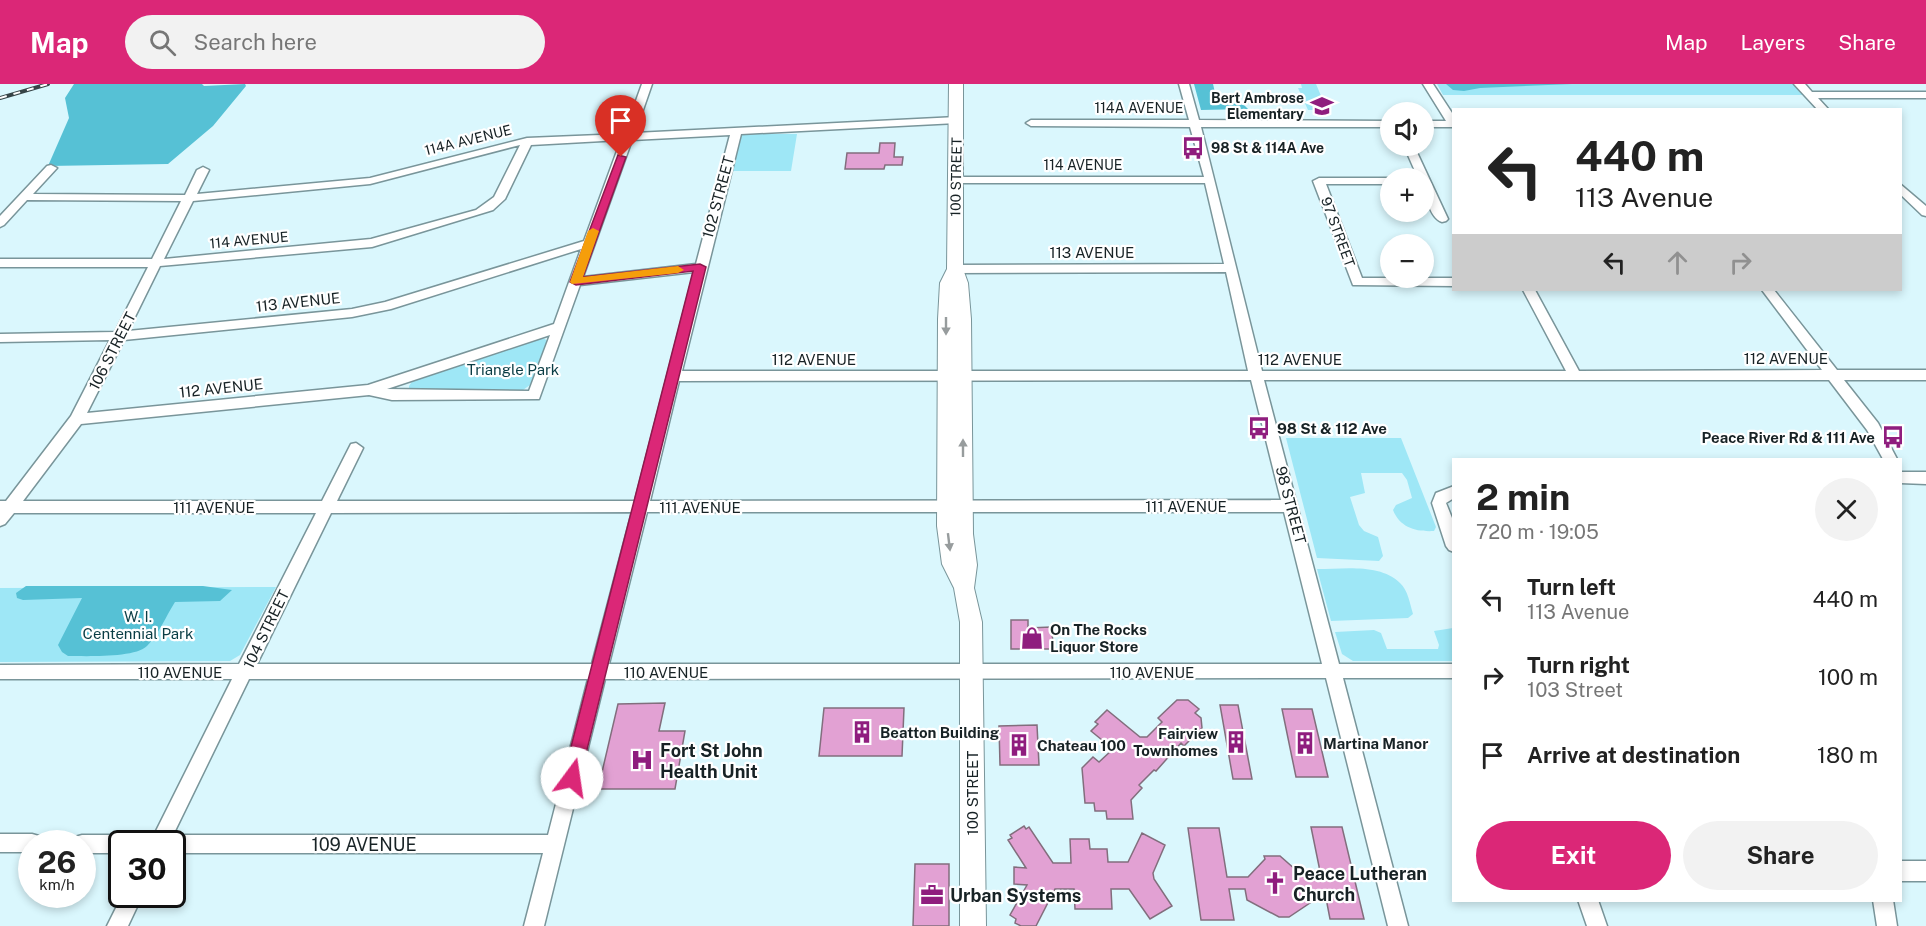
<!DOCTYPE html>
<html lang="en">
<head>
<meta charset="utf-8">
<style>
	:root { --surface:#fff; --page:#f2f2f2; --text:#222; --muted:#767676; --accent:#db2777 }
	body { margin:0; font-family:"Public Sans",sans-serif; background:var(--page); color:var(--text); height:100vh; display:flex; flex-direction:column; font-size:22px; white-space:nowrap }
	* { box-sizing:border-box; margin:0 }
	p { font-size:20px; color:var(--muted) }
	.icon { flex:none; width:33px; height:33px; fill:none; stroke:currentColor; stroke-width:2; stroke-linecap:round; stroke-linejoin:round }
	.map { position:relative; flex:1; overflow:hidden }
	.sheet { position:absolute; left:1452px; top:374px; width:450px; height:444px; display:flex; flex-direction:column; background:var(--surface); border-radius:0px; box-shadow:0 3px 9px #0003 }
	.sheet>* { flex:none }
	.guide { position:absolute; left:1452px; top:24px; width:450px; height:183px; border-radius:0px; box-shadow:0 3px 9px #0003; background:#fff; color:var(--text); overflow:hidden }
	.fabs { position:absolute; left:1380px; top:18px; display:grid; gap:12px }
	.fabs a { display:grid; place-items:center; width:54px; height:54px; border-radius:50%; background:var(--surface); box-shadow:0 3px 9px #0003; font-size:30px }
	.speed { position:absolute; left:18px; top:746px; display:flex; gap:12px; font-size:30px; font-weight:700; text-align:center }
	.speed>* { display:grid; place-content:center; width:78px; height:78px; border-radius:50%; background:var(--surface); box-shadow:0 3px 9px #0003; line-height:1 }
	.speed small { font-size:15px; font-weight:400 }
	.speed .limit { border:3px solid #111; border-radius:9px; background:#fff; color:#111 }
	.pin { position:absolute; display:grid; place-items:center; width:51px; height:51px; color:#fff; margin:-62px -26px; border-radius:50% 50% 50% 0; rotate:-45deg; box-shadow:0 0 6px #0007 }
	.pin .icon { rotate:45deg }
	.me { position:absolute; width:66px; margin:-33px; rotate:14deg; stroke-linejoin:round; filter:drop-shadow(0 0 4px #0008) }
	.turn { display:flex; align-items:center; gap:21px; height:126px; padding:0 24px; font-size:27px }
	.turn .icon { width:78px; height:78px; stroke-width:2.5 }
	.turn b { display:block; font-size:42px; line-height:51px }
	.lanes { display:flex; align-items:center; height:57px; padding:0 24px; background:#0003; justify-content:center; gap:30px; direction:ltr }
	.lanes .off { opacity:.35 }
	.round { display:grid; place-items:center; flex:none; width:63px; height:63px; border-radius:32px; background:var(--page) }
	.head { display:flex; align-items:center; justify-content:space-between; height:102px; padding:0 24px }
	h1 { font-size:36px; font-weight:700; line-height:45px }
	.cta { display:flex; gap:12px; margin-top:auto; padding:12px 24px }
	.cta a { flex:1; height:69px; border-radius:36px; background:var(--accent); color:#fff; font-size:24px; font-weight:700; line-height:69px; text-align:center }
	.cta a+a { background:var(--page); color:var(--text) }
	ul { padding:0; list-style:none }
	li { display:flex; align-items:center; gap:18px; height:78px; padding:0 24px }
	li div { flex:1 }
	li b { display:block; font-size:22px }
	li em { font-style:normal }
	header { display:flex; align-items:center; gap:36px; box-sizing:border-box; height:84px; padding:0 30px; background:var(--accent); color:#fff }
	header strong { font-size:28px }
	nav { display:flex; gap:33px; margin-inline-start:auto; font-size:21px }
	.search { width:420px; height:54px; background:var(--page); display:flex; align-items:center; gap:15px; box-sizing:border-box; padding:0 21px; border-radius:33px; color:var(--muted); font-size:22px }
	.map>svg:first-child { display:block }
</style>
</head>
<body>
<header>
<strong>Map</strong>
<div class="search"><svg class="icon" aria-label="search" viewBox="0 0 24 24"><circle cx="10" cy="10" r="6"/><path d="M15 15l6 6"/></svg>Search here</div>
<nav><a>Map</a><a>Layers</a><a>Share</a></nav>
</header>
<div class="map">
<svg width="1926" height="842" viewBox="0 0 1926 842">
	<rect width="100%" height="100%" fill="#daf7fd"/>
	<path fill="#9ee7f6" d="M1301,0H1316L1324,19L1321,20L1323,26H1308L1298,4H1302Z
		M1437,0H1794L1805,11H1443Z
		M741,50H797L791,87H733Z
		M536,254L545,255L548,258L530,301L523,306H409V302L413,296Z
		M1286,354H1401L1436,443L1434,447C1417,448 1400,444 1393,426L1396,421L1412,414L1407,396L1402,389H1361L1365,409L1350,413L1359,441L1364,447L1378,453L1383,472L1379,477L1317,474Z
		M1317,485C1343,485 1380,479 1400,499C1408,506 1410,520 1413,530L1408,534L1331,537Z
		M276,503L240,571L230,577L0,578V504Z
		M1453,544V577H1353L1342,570L1335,548L1374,546L1381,549L1387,565H1438L1439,561L1434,547Z"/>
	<path fill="#56c1d5" d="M74,0H202L204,2L245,0L246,2L213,42L168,80L48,82L69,34L65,14Z
		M1194,0H1213L1217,17L1244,21L1248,25L1201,26Z
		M1446,0H1572L1480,4L1464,7L1453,6Z
		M26,502H203L232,506L220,517L175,518C166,532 159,550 147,562C135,574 87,572 68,572L62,568L58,561L82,514L23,516L17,514L16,509Z"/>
	<path fill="#e2a1d3" stroke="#826e7d" stroke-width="1.5" d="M880,59H895L894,73H903L902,81H885L884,85H845L847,69H879Z
		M1011,536H1028V544L1051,543L1054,565H1011Z
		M1177,616H1188L1199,625L1195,629L1201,634L1202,644L1184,662L1181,659L1156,687L1154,686L1139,701L1142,704L1131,716L1133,735H1107L1106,727H1095L1094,719H1085L1082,684L1093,673L1099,678L1113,665L1091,647L1098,640L1095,638L1107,626L1140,653H1147L1162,638L1158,634Z
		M665,619L659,647H685L675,705H598L618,620Z
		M1220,621H1238L1252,695H1233Z
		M824,624H904L902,672H819Z
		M1282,625H1312L1328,693H1296Z
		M1037,641L1039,681H1000L999,642Z
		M1024,742L1026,745L1029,743L1053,779H1071L1070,755H1089L1090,765H1107L1108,778H1128L1142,749L1165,761L1153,789L1154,795L1172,822L1150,835L1129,805H1111L1112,825H1075L1074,805H1055L1036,842H1021L1015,839L1016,835L1010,831L1027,801L1014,800V783L1026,784L1008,756L1012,754L1010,751Z
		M1311,743H1342L1364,835H1330L1325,809L1289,833H1279L1247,816L1245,805H1229L1234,836H1201L1188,744H1219L1227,793H1248L1265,775L1264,772H1280L1304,793L1321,792Z
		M915,780H949V842H913Z"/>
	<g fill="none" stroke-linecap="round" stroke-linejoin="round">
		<g stroke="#79959a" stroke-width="3">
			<path id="minor" d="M642,0H652L635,49L957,33L962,36L957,39L741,50L682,287H1248L1226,188L955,189L949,185L955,181L1224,180L1205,99H956L950,96L956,93H1204L1190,43L1031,42L1026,39L1031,36H1189L1179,0H1189L1199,36L1390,37V43H1201L1262,287H1566L1523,206H1535L1579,287L1822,286L1762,206H1774L1837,286H1926V296H1844L1878,339L1897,375H1883L1867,346L1829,296H1264L1339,580H1454V594H1343L1408,842H1388L1326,594L605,595L544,842H524L543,769H172V759H150L232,595H0V581L239,580L316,429H14L5,440L0,442V417H6L71,332L110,256L0,258V250L115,248L148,183H0V175H152L181,117L27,116L4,141L0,143V132L47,82L51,81L57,84L33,110L185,111L197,86L203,83L209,86L197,110L370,94L527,54L624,50ZM730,51L696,180L583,193L632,56ZM621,56L584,157L385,218L352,225L128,247L160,182L372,163L493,126L505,115L531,61ZM520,61L494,113L476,126L371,155L164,175L193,117L370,100ZM581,165L554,240L368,301L87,329L124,256L352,233L391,225ZM694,188L635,417H337L363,364L356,359L351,360L322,417H23L81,340L369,311L392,316L539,315L580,201ZM550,251L529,307L387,305ZM1251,296L1281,416L650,417L679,297ZM632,428L592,580H257L331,429ZM647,428H1284L1322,580H609ZM249,595H588L548,751H173Z
				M1423,0H1433L1454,32V43H1424V37H1446Z
				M1794,0H1805L1812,8H1926V14H1818L1829,26H1818Z
				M1404,62H1414L1448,135L1446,137L1442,138C1429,134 1424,107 1424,94H1418Z
				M1319,94H1393H1390V100H1326L1362,194H1454V202L1353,201L1313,97Z
				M1900,100L1926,122V132L1922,131L1900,110Z
				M1900,388H1926V400L1900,399Z
				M1454,402V414L1446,419L1454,439V468L1449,466L1446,462L1432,419L1436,409Z
				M0,750H32L39,752L41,759H32V768H0Z
				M82,751H122L129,753L131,759H122V769H82V759H73L75,753Z
				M1900,777H1926V797H1900Z
				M123,810H143L128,842H107Z
				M1578,816H1598L1607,842H1587Z
				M1873,816H1893L1897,842H1877Z"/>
		</g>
		<g stroke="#79959a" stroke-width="2">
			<path id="major" d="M949,0H963V185L968,199L971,235L973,450L977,481L974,504L982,538L986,842H960V538L954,504L942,480L937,442L938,235L940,199L947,185Z"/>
		</g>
		<use href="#minor" fill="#fff" fill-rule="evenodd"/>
		<use href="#major" fill="#fff" fill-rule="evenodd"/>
		<g stroke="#364447" stroke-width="4">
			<path id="rail" d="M0,14L48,0"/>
		</g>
		<use href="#rail" stroke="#fff" stroke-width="2" stroke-dasharray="7" stroke-linecap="butt"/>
	</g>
	<defs><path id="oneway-solid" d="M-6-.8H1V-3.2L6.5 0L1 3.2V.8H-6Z" transform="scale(1.5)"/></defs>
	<g fill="#979c9d">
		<use href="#oneway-solid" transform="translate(946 242) rotate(90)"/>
		<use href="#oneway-solid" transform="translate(963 364) rotate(-90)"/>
		<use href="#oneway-solid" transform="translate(949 458) rotate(83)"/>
	</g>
	<path fill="#db2777" stroke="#8e194d" stroke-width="1.5" d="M618,71L626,73L583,193L700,180L706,183L580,694L578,699L572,701L566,699L563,694L693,187L576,201L570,198Z"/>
	<path fill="#f59e0b" d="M593,144L599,147L583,193L678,182L684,186L678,189L572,200L570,198L588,147Z"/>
	<defs>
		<g id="school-bare" transform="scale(1.8)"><path d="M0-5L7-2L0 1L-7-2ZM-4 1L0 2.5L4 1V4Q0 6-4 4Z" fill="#8f1d7e" stroke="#fff" stroke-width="2.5" paint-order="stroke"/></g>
		<g id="bus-bare" transform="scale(1.8)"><path d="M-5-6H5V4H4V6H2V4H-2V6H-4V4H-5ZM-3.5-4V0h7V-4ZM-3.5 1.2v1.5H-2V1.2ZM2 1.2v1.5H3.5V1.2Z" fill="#8f1d7e" stroke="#fff" stroke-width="2.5" paint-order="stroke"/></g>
		<g id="shop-bare" transform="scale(1.8)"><path d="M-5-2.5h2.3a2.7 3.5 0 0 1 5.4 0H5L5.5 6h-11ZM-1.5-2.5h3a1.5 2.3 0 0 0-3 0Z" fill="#8f1d7e" stroke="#fff" stroke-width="2.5" paint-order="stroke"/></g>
		<g id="building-bare" transform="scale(1.8)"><path d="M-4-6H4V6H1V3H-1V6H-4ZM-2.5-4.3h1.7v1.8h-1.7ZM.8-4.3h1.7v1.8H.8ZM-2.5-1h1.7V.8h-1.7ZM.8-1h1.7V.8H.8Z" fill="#8f1d7e" stroke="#fff" stroke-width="2.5" paint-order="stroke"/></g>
		<g id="hospital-bare" transform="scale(1.8)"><path d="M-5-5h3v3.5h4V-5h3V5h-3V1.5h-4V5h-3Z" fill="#8f1d7e" stroke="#fff" stroke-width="2.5" paint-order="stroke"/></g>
		<g id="church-bare" transform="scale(1.8)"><path d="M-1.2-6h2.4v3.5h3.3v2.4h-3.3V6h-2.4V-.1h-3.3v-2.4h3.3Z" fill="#8f1d7e" stroke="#fff" stroke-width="2.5" paint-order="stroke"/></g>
		<g id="office-bare" transform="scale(1.8)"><path d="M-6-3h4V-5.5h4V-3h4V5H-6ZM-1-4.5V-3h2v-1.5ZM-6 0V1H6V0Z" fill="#8f1d7e" stroke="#fff" stroke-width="2.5" paint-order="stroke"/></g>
	</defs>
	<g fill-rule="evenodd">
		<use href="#school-bare" x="1322" y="22"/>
		<use href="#bus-bare" x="1193" y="64"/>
		<use href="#bus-bare" x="1259" y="344"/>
		<use href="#bus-bare" x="1893" y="353"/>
		<use href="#shop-bare" x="1032" y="554"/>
		<use href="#building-bare" x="862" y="648"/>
		<use href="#building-bare" x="1236" y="658"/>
		<use href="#building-bare" x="1305" y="659"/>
		<use href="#building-bare" x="1019" y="661"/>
		<use href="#hospital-bare" x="642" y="676"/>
		<use href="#church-bare" x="1275" y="799"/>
		<use href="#office-bare" x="932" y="811"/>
	</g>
	<g text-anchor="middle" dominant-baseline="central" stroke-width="4.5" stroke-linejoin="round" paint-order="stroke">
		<g font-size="14" font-weight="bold" fill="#172225" stroke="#fff" text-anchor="end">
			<text x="1304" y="14">Bert Ambrose<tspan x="1304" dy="16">Elementary</tspan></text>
			<text x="1211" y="64" text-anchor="start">98 St &amp; 114A Ave</text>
		</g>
		<g font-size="14" fill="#172225" stroke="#fff">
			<text x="1139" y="24">114A AVENUE</text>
			<text transform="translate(468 56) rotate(-14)">114A AVENUE</text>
			<text x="1083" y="81">114 AVENUE</text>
			<text transform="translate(956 93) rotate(-89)">100 STREET</text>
			<text transform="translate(1338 148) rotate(70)">97 STREET</text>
			<text transform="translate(249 156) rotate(-5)">114 AVENUE</text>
		</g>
		<g font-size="15" fill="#172225" stroke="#fff">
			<text transform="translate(718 113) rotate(-75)">102 STREET</text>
			<text x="1092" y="168">113 AVENUE</text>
			<text transform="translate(298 218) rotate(-6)">113 AVENUE</text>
			<text transform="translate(112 267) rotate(-63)">106 STREET</text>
			<text x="1786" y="274">112 AVENUE</text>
			<text x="814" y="275">112 AVENUE</text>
			<text x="1300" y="275">112 AVENUE</text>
			<text transform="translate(221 304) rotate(-6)">112 AVENUE</text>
			<text transform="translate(1291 421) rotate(75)">98 STREET</text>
			<text x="1186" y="422">111 AVENUE</text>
			<text x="214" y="423">111 AVENUE</text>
			<text x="700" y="423">111 AVENUE</text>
			<text transform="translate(266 545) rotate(-64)">104 STREET</text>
			<text x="180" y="588">110 AVENUE</text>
			<text x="666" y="588">110 AVENUE</text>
			<text x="1152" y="588">110 AVENUE</text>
			<text transform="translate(972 709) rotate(-90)">100 STREET</text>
		</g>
		<g font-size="15" fill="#0a3d45" stroke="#fff">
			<text x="513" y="285">Triangle Park</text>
			<text x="138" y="532">W. I.<tspan x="138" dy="17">Centennial Park</tspan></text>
		</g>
		<g font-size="15" font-weight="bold" fill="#172225" stroke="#fff" text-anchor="start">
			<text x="1277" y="344">98 St &amp; 112 Ave</text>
			<text x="1875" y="353" text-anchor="end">Peace River Rd &amp; 111 Ave</text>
			<text x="1050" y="545">On The Rocks<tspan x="1050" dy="17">Liquor Store</tspan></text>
			<text x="880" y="648">Beatton Building</text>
			<text x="1218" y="649" text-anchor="end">Fairview<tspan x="1218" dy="17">Townhomes</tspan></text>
			<text x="1323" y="659">Martina Manor</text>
			<text x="1037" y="661">Chateau 100</text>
		</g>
		<g font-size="18" font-weight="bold" fill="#172225" stroke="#fff" text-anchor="start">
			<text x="660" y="666">Fort St John<tspan x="660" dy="21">Health Unit</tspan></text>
			<text x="1293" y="789">Peace Lutheran<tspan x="1293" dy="21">Church</tspan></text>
			<text x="950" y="811">Urban Systems</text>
		</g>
		<g font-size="18" fill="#172225" stroke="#fff">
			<text x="364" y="760">109 AVENUE</text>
		</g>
	</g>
</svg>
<div class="fabs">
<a><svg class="icon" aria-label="sound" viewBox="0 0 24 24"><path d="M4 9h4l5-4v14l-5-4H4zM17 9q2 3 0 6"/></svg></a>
<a>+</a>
<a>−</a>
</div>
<div class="speed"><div>26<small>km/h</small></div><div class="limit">30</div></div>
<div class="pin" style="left:621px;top:73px;background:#d93025"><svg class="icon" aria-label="arrive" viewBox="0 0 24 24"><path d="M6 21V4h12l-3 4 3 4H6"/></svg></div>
<svg class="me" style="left:572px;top:694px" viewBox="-20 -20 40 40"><circle r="19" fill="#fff"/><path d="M0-13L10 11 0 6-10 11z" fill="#db2777"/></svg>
<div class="guide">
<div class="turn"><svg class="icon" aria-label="left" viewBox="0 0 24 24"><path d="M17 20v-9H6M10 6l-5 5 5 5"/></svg><div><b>440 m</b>113 Avenue</div></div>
<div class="lanes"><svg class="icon" aria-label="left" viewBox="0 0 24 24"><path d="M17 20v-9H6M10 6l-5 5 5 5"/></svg><svg class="icon off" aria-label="ahead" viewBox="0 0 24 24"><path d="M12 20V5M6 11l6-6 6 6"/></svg><svg class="icon off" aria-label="right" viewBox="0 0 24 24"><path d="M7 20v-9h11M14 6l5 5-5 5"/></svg></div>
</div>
<section class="sheet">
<div class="head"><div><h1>2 min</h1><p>720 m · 19:05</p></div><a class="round"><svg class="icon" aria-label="close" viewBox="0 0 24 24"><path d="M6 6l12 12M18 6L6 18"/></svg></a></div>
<ul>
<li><svg class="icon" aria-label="left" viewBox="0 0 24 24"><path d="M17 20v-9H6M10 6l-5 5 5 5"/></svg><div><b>Turn left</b><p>113 Avenue</p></div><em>440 m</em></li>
<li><svg class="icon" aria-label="right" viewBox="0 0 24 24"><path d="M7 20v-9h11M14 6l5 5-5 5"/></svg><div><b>Turn right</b><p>103 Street</p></div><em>100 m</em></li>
<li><svg class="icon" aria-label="arrive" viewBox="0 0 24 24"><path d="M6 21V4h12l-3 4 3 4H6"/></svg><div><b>Arrive at destination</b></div><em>180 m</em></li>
</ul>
<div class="cta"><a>Exit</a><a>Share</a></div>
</section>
</div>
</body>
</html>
